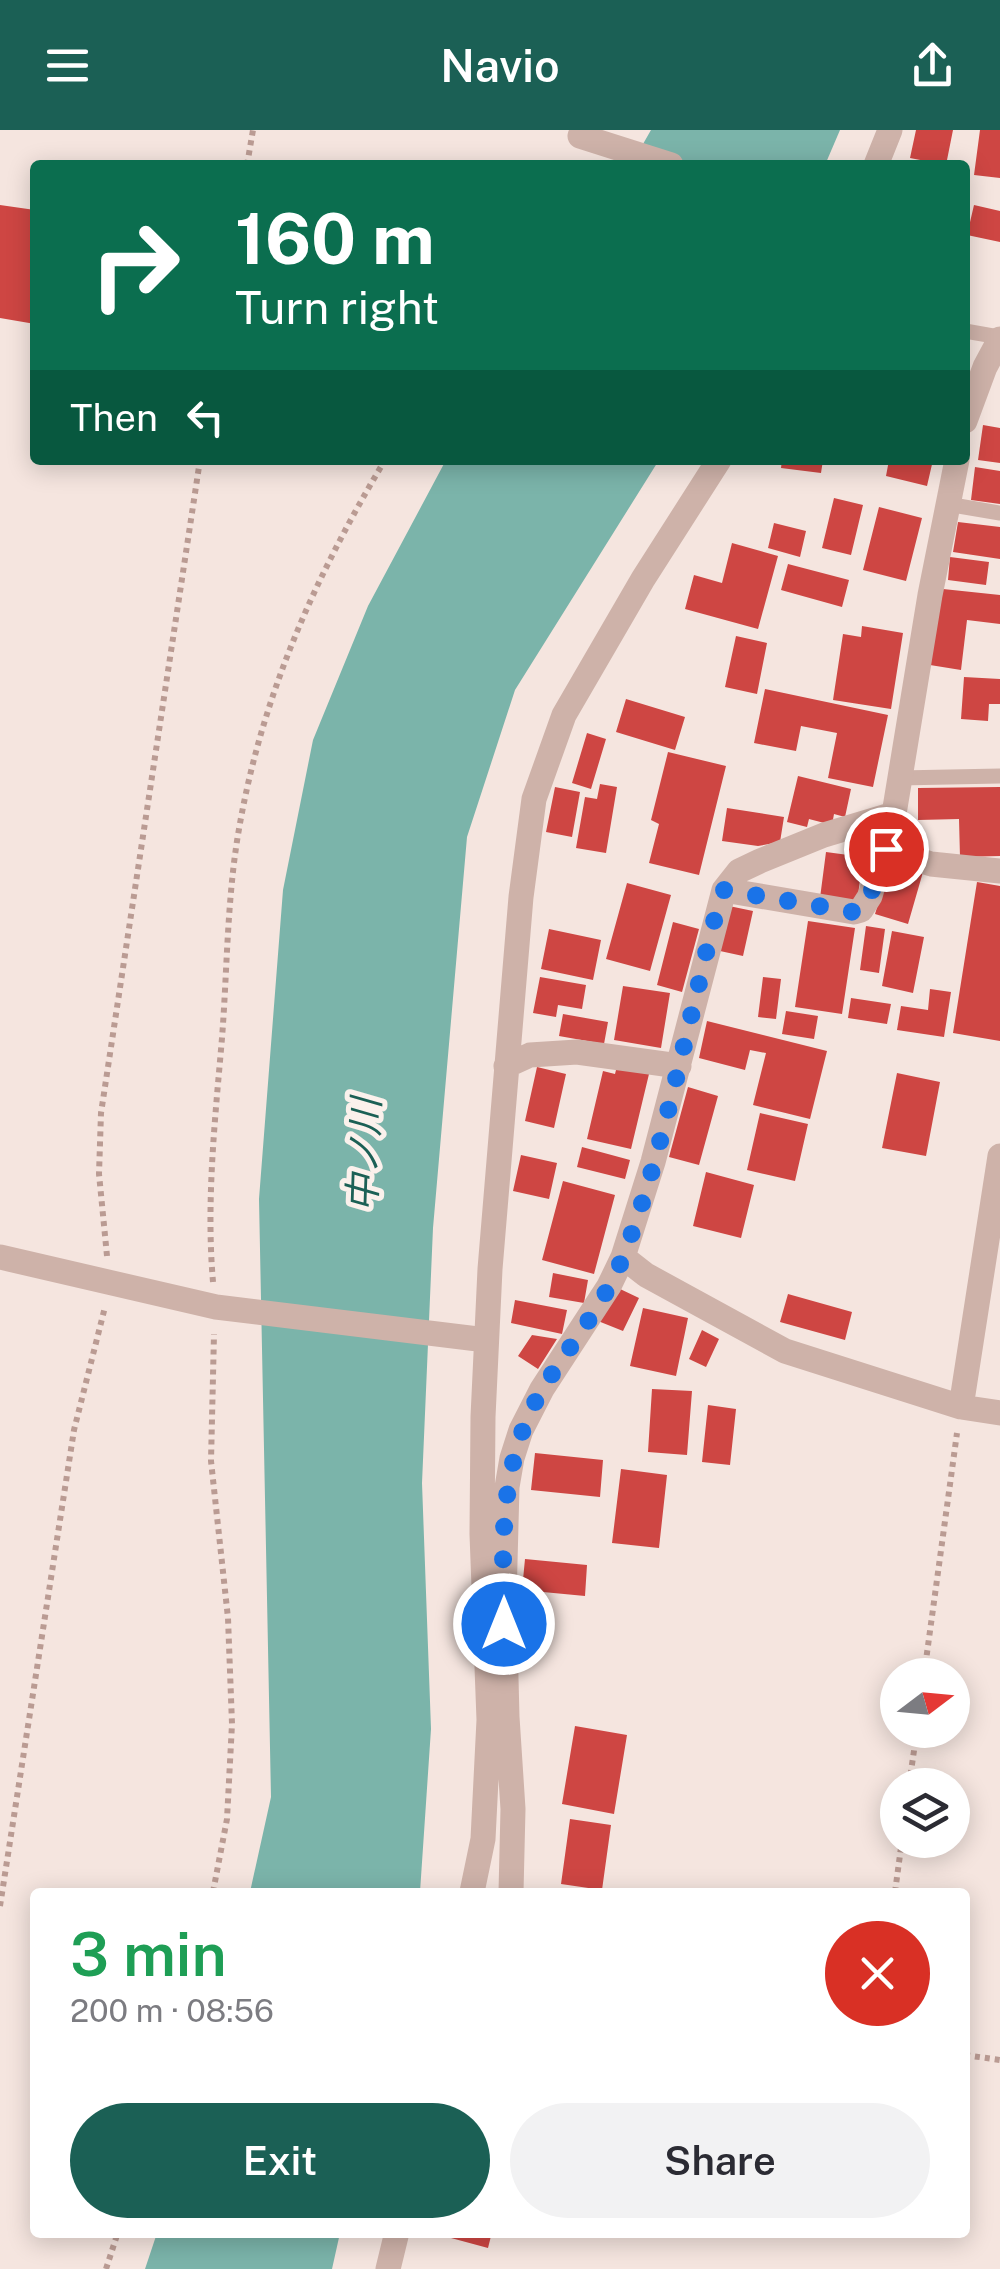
<!DOCTYPE html>
<html lang="en">
<head>
<meta charset="utf-8">
<style>
	:root { --surface:#fff; --page:#f2f2f3; --text:#2b2b33; --muted:#7c7c81; --accent:#1b6055 }
	body { margin:0; font-family:"Public Sans","Noto Sans JP",sans-serif; background:var(--page); color:var(--text); height:100vh; display:flex; flex-direction:column; font-size:38px; white-space:nowrap }
	* { box-sizing:border-box; margin:0 }
	p { font-size:32px; color:var(--muted) }
	.icon { flex:none; width:55px; height:55px; fill:none; stroke:currentColor; stroke-width:2; stroke-linecap:round; stroke-linejoin:round }
	.map { position:relative; flex:1; overflow:hidden }
	.details { position:absolute; left:30px; top:1758px; width:940px; height:350px; display:flex; flex-direction:column; background:var(--surface); border-radius:10px; box-shadow:0 5px 25px #0003 }
	.details>* { flex:none }
	.top-card { position:absolute; left:30px; top:30px; width:940px; height:305px; border-radius:10px; box-shadow:0 5px 25px #0003; background:#0b6e4f; color:#fff; overflow:hidden }
	.needle { width:65px; rotate:74deg }
	.tools { position:absolute; left:880px; top:1528px; display:grid; gap:20px }
	.tools a { display:grid; place-items:center; width:90px; height:90px; border-radius:50%; background:var(--surface); box-shadow:0 5px 25px #0003; font-size:50px }
	.pin { position:absolute; display:grid; place-items:center; width:85px; height:85px; color:#fff; margin:-42px; border:5px solid #fff; border-radius:50%; box-shadow:0 2px 10px #0007 }
	.me { position:absolute; width:110px; margin:-55px; rotate:0deg; stroke-linejoin:round; filter:drop-shadow(0 0 8px #0008) }
	.turn { display:flex; align-items:center; gap:35px; height:210px; padding:0 40px; font-size:45px }
	.turn .icon { width:130px; height:130px; stroke-width:2.5 }
	.turn b { display:block; font-size:70px; line-height:85px }
	.then { display:flex; align-items:center; height:95px; padding:0 40px; background:#0003; gap:20px; font-size:38px }
	.round { display:grid; place-items:center; flex:none; width:105px; height:105px; border-radius:52px; background:var(--page) }
	.headline { display:flex; align-items:center; justify-content:space-between; height:170px; padding:0 40px }
	h1 { font-size:60px; font-weight:600; line-height:75px; color:#1e9e55 }
	.primary-button { display:flex; gap:20px; margin-top:auto; padding:20px 40px }
	.primary-button a { flex:1; height:115px; border-radius:60px; background:var(--accent); color:#fff; font-size:40px; font-weight:600; line-height:115px; text-align:center }
	.primary-button a+a { background:var(--page); color:var(--text) }
	header { display:flex; justify-content:space-between; align-items:center; height:130px; padding:0 40px; background:var(--accent); color:#fff; font-size:45px; font-weight:600 }
	.map>svg:first-child { display:block }
</style>
</head>
<body>
<header><svg class="icon" aria-label="menu" viewBox="0 0 24 24"><path d="M4 6h16M4 12h16M4 18h16"/></svg>Navio<svg class="icon" aria-label="share" viewBox="0 0 24 24"><path d="M12 15V3M7 8l5-5 5 5M5 13v7h14v-7"/></svg></header>
<div class="map">
<svg width="1000" height="2139" viewBox="0 0 1000 2139">
	<rect width="100%" height="100%" fill="#f5e5df"/>
	<path fill="#7bb4aa" d="M651,0H840L825,35H631Z
		M446,330H659L515,560L467,707L433,1098L422,1353L431,1599L420,1762H250L271,1667L259,1069L283,760L313,610L368,476Z
		M157,2103V2102L340,2103L332,2139H145Z"/>
	<path fill="#ce4643" d="M916,0H953L946,35L910,28Z
		M980,0H1000V48L974,45Z
		M0,75L35,80V194L0,188Z
		M974,75L1000,81V112L967,105Z
		M983,295L1000,298V333L978,330Z
		M782,330H823L821,343L781,338Z
		M889,330H933L927,356L886,346Z
		M975,337L1000,341V374L971,370Z
		M834,368L863,375L851,425L822,418Z
		M879,377L922,388L906,451L863,440Z
		M958,392L1000,397V429L953,422Z
		M774,393L806,401L800,427L768,418Z
		M732,413L778,426L758,499L685,479L694,445L722,453Z
		M950,427L989,432L986,455L948,450Z
		M788,434L849,450L842,477L781,460Z
		M943,459L1000,465V494L967,490L961,540L930,535Z
		M862,496L903,503L891,579L833,570L843,504L861,507Z
		M736,506L767,513L757,564L725,557Z
		M964,547L1000,549V574H989L988,591L961,589Z
		M765,559L888,585L873,657L828,648L837,603L801,596L796,621L754,613Z
		M626,569L685,587L675,620L616,602Z
		M587,603L606,609L591,659L572,653Z
		M668,622L726,636L699,745L649,733L659,694L651,690Z
		M798,646L851,659L845,687L834,684L832,695L809,689L807,697L787,692Z
		M600,654L617,657L606,723L576,718L585,667L597,669Z
		M555,657L580,662L572,707L546,702Z
		M1000,657V726L960,727L959,689L918,690V658Z
		M727,678L784,687L780,712L758,716L722,711Z
		M826,722L863,727L857,773L820,768Z
		M891,732L923,742L908,794L875,784Z
		M977,752L1000,756V911L953,903Z
		M627,753L671,765L650,841L606,829Z
		M729,776L753,781L743,826L720,821Z
		M808,791L855,798L842,884L795,877Z
		M673,792L699,799L682,862L657,855Z
		M866,796L885,799L879,843L860,840Z
		M549,799L601,810L593,850L541,839Z
		M892,801L924,807L913,863L882,856Z
		M540,847L586,855L582,879L558,875L556,887L533,883Z
		M763,847L781,849L776,889L758,887Z
		M623,856L670,863L661,918L614,910Z
		M930,859L951,862L944,907L897,900L901,876L928,880Z
		M851,868L891,874L887,894L848,888Z
		M786,881L818,886L814,909L782,904Z
		M563,884L608,892L604,914L559,906Z
		M707,891L827,921L810,989L753,975L766,923L750,920L745,940L699,928Z
		M617,936L649,944L631,1019L587,1009L603,941L615,944Z
		M537,937L566,944L554,998L525,991Z
		M897,943L940,952L926,1026L882,1018Z
		M688,957L718,966L699,1035L669,1027Z
		M760,983L808,994L795,1051L747,1040Z
		M582,1017L630,1030L625,1049L577,1037Z
		M521,1025L557,1033L549,1069L513,1061Z
		M706,1042L754,1055L741,1108L693,1096Z
		M563,1051L615,1065L594,1144L542,1130Z
		M553,1143L588,1150L584,1173L549,1167Z
		M618,1158L639,1168L623,1201L598,1191Z
		M788,1164L852,1182L845,1210L780,1192Z
		M515,1170L567,1180L562,1204L511,1193Z
		M643,1178L688,1188L676,1246L630,1236Z
		M702,1200L719,1209L706,1237L689,1229Z
		M532,1205L557,1209L538,1239L518,1226Z
		M652,1259L692,1261L687,1325L648,1322Z
		M708,1275L736,1279L730,1335L702,1332Z
		M535,1323L603,1330L600,1367L531,1360Z
		M621,1339L667,1345L659,1418L612,1413Z
		M525,1429L587,1435L585,1466L522,1460Z
		M575,1596L627,1605L614,1684L562,1674Z
		M570,1689L611,1695L602,1760L561,1754Z
		M453,2102H492L488,2118L451,2108Z"/>
	<g fill="none" stroke-linecap="round" stroke-linejoin="round">
		<path stroke="#ba9b93" stroke-width="6" stroke-dasharray="5 5" stroke-linecap="butt" d="M247,35L253,0
			M107,1126L99,1044L101,983L200,330
			M213,1152C206,1071 215,990 222,908C227,843 227,776 237,711C259,572 313,450 385,330
			M924,1545L957,1303
			M909,1655L917,1600
			M213,1762L227,1689L232,1594L228,1488L211,1331L214,1204
			M895,1762L902,1710
			M0,1776L74,1300L105,1177
			M965,1925L1000,1930
			M106,2139L118,2102"/>
		<path stroke="#ceb2a9" stroke-width="15" d="M965,201L1000,207
			M947,374L1000,383
			M899,648L1000,646"/>
		<path stroke="#ceb2a9" stroke-width="25" d="M580,6L671,35
			M876,35L890,0
			M965,291L985,237L1000,209
			M886,719L931,734L1000,741
			M724,760L854,782L861,780L870,766L894,684
			M506,936L530,925L577,922L679,936
			M0,1127L216,1177L486,1210
			M623,1127L646,1145L785,1221L961,1277L1000,1283
			M961,1277L1000,1026
			M472,1762L483,1709L489,1590L482,1404L483,1287L490,1139L521,767L534,669L564,585L643,449L719,330
			M511,1762L513,1679L507,1587L504,1470L507,1357L512,1328L521,1300L542,1259L609,1156L623,1127L653,1032L724,760L739,741L760,731L824,705L894,684L930,465L957,330
			M388,2139L397,2102"/>
	</g>
	<g fill="none" stroke-linecap="round" stroke-linejoin="round">
		<path stroke="#1a73e8" stroke-width="18" stroke-dasharray="0 32.4" d="M504,1494C502,1410 499,1332 543,1258C570,1215 604,1175 623,1127C655,1045 674,956 695,870C704,834 711,795 724,760L854,782L861,780L870,766L886,719"/>
	</g>
	<g text-anchor="middle" dominant-baseline="central" stroke-width="10" stroke-linejoin="round" paint-order="stroke">
		<g font-size="38" font-style="italic" fill="#1b6055" stroke="#fbf1ec">
			<text transform="translate(364 1025) rotate(-88)">中ノ川</text>
		</g>
	</g>
</svg>
<div class="tools">
<a><svg class="needle" viewBox="-14 -14 28 28"><path d="M0-13l5 13h-10z" fill="#e53935"/><path d="M0 13l5-13h-10z" fill="#7c7c81"/></svg></a>
<a><svg class="icon" aria-label="layers" viewBox="0 0 24 24"><path d="M12 4l9 5-9 5-9-5zM3 14l9 5 9-5"/></svg></a>
</div>
<div class="pin" style="left:886px;top:719px;background:#d93025"><svg class="icon" aria-label="arrive" viewBox="0 0 24 24"><path d="M6 21V4h12l-3 4 3 4H6"/></svg></div>
<svg class="me" style="left:504px;top:1494px" viewBox="-20 -20 40 40"><circle r="17" fill="#1a73e8" stroke="#fff" stroke-width="3"/><path d="M0-11L8 9 0 5-8 9z" fill="#fff"/></svg>
<div class="top-card">
<div class="turn"><svg class="icon" aria-label="right" viewBox="0 0 24 24"><path d="M7 20v-9h11M14 6l5 5-5 5"/></svg><div><b>160 m</b>Turn right</div></div>
<div class="then">Then<svg class="icon" aria-label="left" viewBox="0 0 24 24"><path d="M17 20v-9H6M10 6l-5 5 5 5"/></svg></div>
</div>
<section class="details">
<div class="headline"><div><h1>3 min</h1><p>200 m · 08:56</p></div><a class="round" style="background:#d93025;color:#fff"><svg class="icon" aria-label="close" viewBox="0 0 24 24"><path d="M6 6l12 12M18 6L6 18"/></svg></a></div>
<div class="primary-button"><a>Exit</a><a>Share</a></div>
</section>
</div>
</body>
</html>
